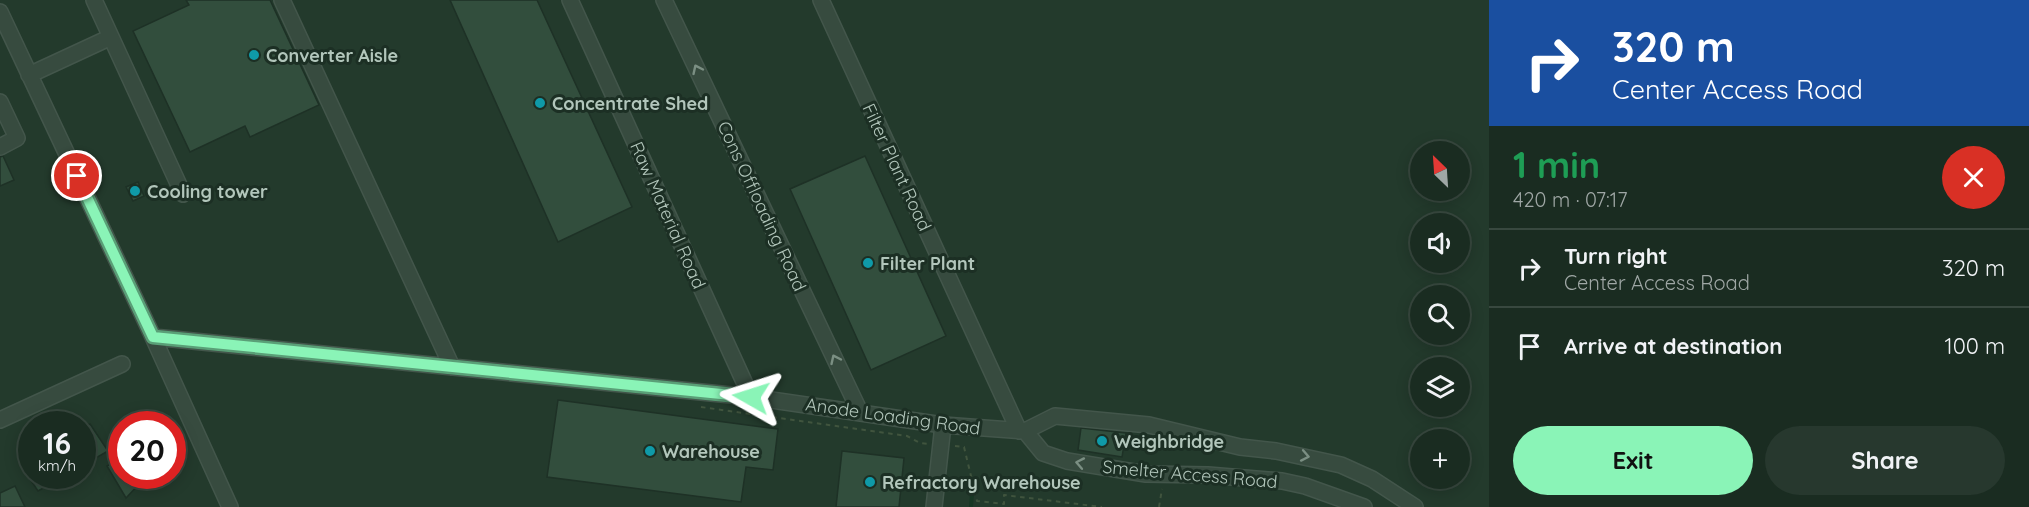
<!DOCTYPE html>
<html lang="en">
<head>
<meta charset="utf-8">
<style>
	:root { --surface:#1a2c21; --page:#27382e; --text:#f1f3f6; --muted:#9fa7a5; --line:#38483f; --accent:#8af4b7 }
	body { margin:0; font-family:Quicksand,sans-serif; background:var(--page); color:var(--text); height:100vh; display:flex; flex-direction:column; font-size:22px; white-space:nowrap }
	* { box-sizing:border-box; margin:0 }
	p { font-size:20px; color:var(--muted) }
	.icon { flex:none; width:33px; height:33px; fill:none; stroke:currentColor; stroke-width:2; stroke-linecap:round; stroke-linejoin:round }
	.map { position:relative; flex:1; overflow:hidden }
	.side { display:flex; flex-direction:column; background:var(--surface); width:540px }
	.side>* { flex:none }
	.top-card { background:#1a4fa0; color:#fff; overflow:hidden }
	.needle { width:39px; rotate:335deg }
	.fabs { position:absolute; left:1410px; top:141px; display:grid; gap:12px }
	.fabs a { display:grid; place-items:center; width:60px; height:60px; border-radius:50%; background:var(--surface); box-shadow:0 3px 15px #0003,0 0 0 2px var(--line); font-size:30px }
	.speed { position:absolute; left:18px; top:411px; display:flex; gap:12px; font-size:30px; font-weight:700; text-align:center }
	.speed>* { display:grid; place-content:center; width:78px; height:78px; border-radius:50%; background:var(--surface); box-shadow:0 3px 15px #0003,0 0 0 2px var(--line); line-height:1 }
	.speed small { font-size:15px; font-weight:400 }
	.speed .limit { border:9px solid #d22; background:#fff; color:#111 }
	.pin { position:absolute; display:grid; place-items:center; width:51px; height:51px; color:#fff; margin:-26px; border:3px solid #fff; border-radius:50%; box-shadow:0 2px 6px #0007 }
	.me { position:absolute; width:66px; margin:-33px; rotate:276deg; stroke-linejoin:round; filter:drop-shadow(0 0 4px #0008) }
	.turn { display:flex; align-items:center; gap:21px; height:126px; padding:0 24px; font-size:27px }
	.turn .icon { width:78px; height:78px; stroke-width:2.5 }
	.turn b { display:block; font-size:42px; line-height:51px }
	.round { display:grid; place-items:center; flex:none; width:63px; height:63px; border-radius:32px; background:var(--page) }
	.headline { display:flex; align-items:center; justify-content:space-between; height:102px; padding:0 24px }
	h1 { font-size:36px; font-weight:800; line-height:45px; color:#1e9e55 }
	.primary-button { display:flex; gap:12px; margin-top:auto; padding:12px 24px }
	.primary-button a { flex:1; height:69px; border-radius:36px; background:var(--accent); color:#111; font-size:24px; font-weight:800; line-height:69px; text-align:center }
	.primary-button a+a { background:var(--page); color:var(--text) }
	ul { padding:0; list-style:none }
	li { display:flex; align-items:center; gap:18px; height:78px; padding:0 24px; border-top:2px solid var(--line) }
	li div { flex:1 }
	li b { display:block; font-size:22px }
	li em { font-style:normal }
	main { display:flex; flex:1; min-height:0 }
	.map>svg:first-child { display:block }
</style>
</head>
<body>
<main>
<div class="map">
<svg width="1489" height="507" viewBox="0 0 1489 507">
	<rect width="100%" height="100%" fill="#233a2c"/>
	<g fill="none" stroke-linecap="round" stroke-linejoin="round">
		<path stroke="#173724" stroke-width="4" d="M971,507L972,494"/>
	</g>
	<path fill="#324e3d" stroke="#1e3126" stroke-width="1.5" d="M186,0H270L319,105L250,137L245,126L190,152L133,31L189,5Z
		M450,0H537L632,207L558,242Z
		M3,156L14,180L0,186V157Z
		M865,156L946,336L871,370L790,189Z
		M138,182L144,196L133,201L126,187Z
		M558,400L778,429L773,470L746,467L741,502L547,477Z
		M90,424L108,451L82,466V428Z
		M1081,428L1126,433L1122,457L1078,450Z
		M842,451L904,458L899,507H836Z
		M122,457V476H137L141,482L126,498L107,466Z
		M28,476H65L38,491Z
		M15,486L25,507H0V493Z"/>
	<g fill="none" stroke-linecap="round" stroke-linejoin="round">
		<g stroke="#43564b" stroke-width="18">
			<path id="minor" d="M94,0L111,37
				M282,0L452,367
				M570,0L751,397
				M664,0L860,412
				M821,0L1019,431
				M0,12L153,337L230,507
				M29,75L111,37L183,194
				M0,102L17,138L0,147
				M153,337L751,397L943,425L1025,431
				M0,420L122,364
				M1025,431L1055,416L1149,425L1240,447L1276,451L1341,465L1372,479L1415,507
				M1025,431L1043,453L1067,461L1146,474L1208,475L1282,481L1305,486L1364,507
				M934,507L943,425"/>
		</g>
		<path stroke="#40543e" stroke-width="2" stroke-dasharray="4.5 4.5" stroke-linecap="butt" d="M701,407L907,436L920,443L929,444
			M955,446L964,447L977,501L1004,504V495L1102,507
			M1159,507L1162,489"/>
		<use href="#minor" stroke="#374b3f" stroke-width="15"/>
	</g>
	<defs><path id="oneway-chevron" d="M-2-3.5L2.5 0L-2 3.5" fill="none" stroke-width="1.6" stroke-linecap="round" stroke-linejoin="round" transform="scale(1.5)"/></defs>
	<g stroke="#7b8f83">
		<use href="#oneway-chevron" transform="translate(697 69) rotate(-115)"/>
		<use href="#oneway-chevron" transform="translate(835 359) rotate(-115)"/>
		<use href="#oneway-chevron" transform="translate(1305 456) rotate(11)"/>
		<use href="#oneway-chevron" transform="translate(1080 463) rotate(-169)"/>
	</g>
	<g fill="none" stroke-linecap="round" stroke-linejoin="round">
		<g stroke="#5a9f77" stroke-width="15">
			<path id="route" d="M77,176L153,337L751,397"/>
		</g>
		<use href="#route" stroke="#8af4b7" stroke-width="10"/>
	</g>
	<g fill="#0f9aa8" stroke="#1c2f24" stroke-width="2">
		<circle cx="254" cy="55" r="6"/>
		<circle cx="540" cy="103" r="6"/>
		<circle cx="135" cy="191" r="6"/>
		<circle cx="868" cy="263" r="6"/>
		<circle cx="1102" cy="441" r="6"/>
		<circle cx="650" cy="451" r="6"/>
		<circle cx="870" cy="482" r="6"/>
	</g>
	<g text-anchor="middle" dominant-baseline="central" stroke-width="6" stroke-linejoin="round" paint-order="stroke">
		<g font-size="18" font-weight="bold" fill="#b2c6bb" stroke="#1c2f24" text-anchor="start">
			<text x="266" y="55">Converter Aisle</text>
			<text x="552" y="103">Concentrate Shed</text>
			<text x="147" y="191">Cooling tower</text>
			<text x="880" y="263">Filter Plant</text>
			<text x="1114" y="441">Weighbridge</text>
			<text x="662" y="451">Warehouse</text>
			<text x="882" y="482">Refractory Warehouse</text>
		</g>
		<g font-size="18" fill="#b2c6bb" stroke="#1c2f24">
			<text transform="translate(897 167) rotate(65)">Filter Plant Road</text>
			<text transform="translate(762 206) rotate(65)">Cons Offloading Road</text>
			<text transform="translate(668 215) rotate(66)">Raw Material Road</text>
			<text transform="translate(893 416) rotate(8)">Anode Loading Road</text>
			<text transform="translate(1190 474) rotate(5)">Smelter Access Road</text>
		</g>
	</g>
</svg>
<div class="fabs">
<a><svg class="needle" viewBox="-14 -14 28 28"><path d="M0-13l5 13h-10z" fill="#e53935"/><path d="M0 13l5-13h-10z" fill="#9fa7a5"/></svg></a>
<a><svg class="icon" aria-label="sound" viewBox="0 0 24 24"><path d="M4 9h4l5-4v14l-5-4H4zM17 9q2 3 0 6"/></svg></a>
<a><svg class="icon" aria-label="search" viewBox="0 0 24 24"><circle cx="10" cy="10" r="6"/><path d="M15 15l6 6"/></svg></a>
<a><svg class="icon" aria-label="layers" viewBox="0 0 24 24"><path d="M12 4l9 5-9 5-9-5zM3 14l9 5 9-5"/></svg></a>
<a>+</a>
</div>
<div class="speed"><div>16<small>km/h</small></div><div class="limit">20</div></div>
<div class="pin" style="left:77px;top:176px;background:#d93025"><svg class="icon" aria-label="arrive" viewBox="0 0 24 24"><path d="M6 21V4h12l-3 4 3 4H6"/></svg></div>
<svg class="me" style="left:751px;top:397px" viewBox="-20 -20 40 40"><path d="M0-17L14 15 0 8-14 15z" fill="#8af4b7" stroke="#fff" stroke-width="4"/></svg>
</div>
<section class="side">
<div class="top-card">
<div class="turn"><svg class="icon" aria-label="right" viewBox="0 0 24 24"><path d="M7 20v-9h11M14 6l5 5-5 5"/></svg><div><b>320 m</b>Center Access Road</div></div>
</div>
<div class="headline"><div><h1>1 min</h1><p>420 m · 07:17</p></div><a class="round" style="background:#d93025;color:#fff"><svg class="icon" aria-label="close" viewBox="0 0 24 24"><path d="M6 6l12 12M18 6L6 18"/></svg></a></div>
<ul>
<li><svg class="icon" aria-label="right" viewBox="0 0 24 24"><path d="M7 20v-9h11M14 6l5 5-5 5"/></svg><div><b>Turn right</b><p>Center Access Road</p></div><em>320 m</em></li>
<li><svg class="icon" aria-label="arrive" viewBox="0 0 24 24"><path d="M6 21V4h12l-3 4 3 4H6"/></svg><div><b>Arrive at destination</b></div><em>100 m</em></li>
</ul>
<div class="primary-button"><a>Exit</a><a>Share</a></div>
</section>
</main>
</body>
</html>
